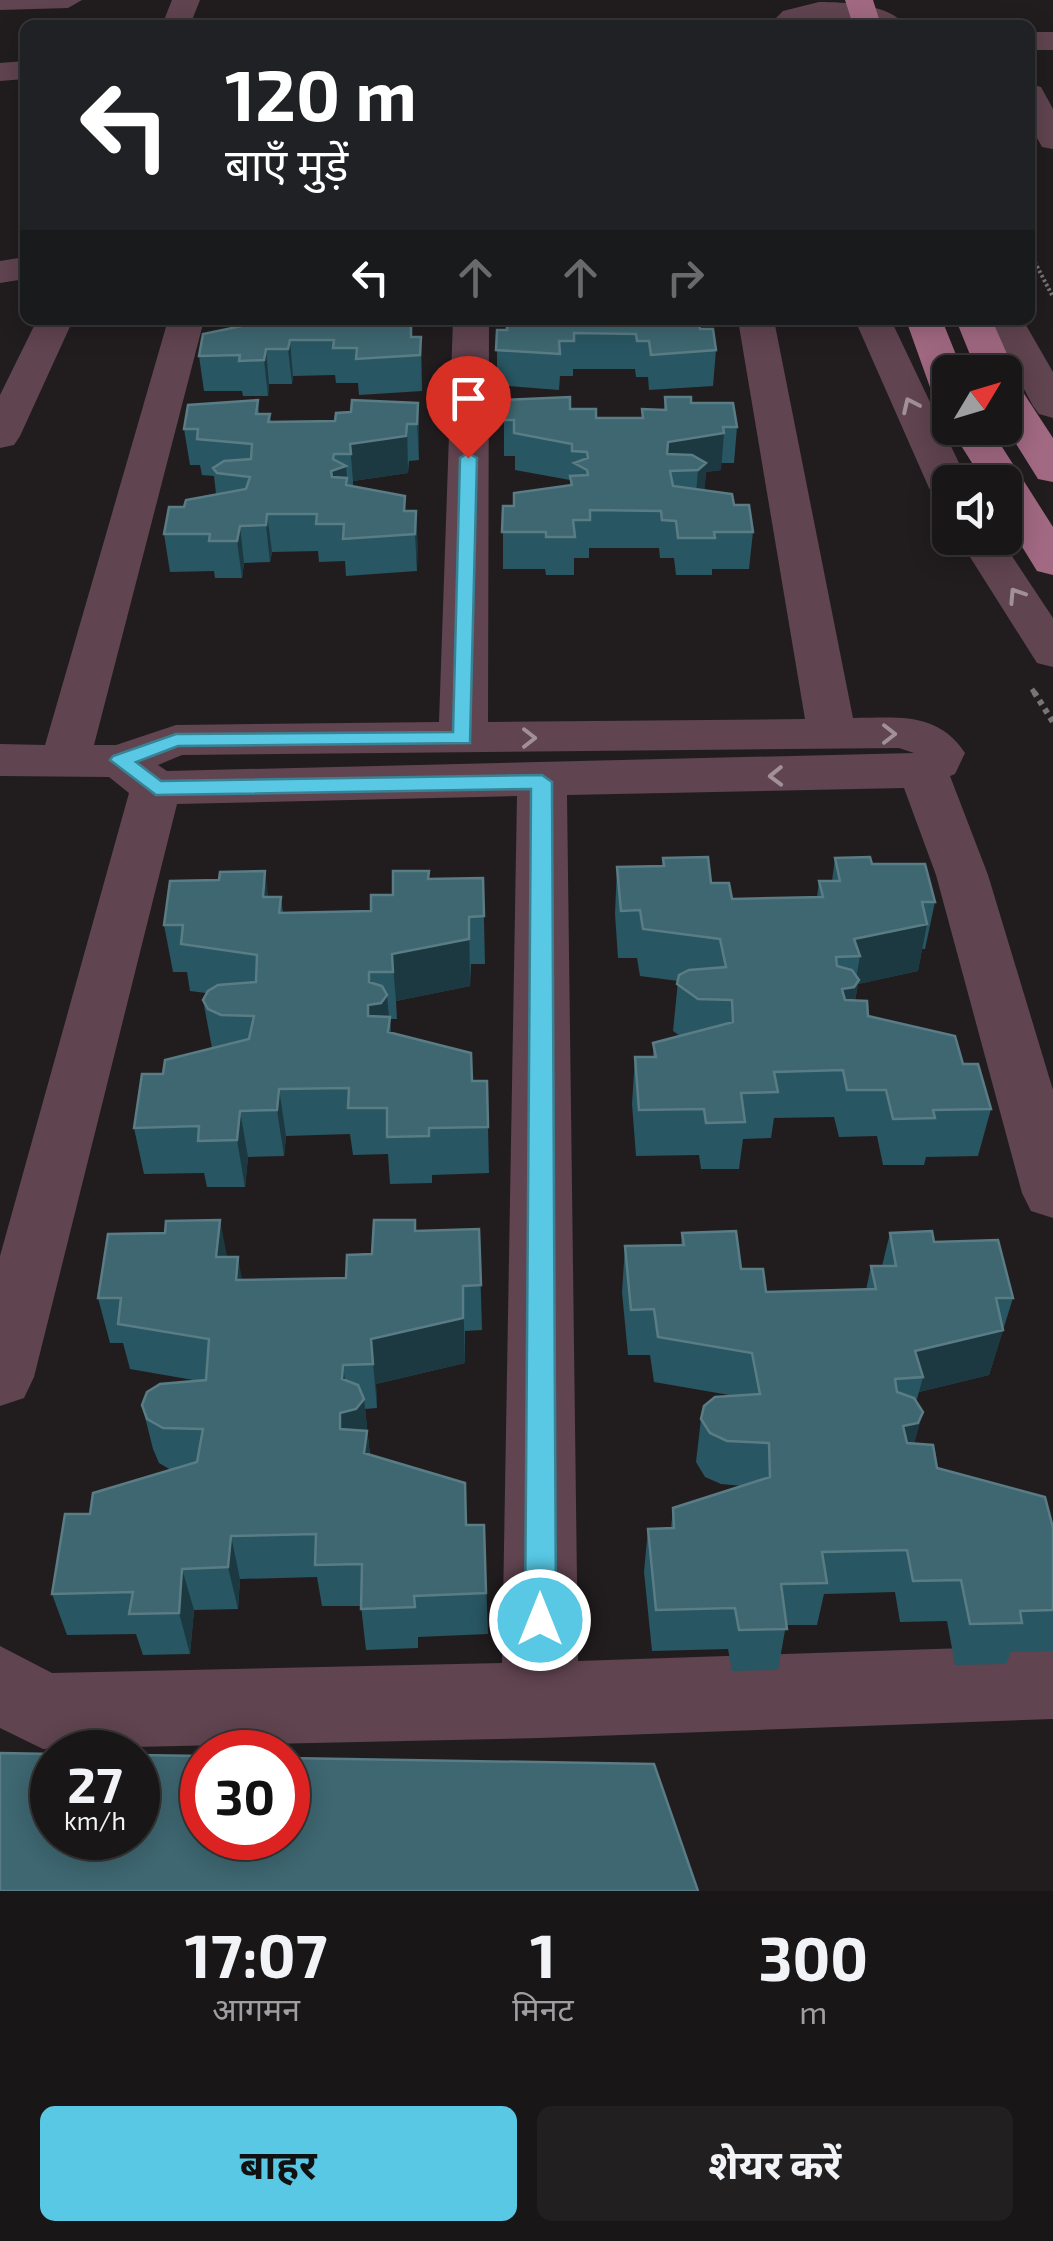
<!DOCTYPE html>
<html lang="hi">
<head>
<meta charset="utf-8">
<style>
	:root { --surface:#191617; --page:#221f20; --text:#f1f3f6; --muted:#9f9fa1; --line:#373536; --accent:#58c8e4 }
	body { margin:0; font-family:"Exo 2","Noto Sans Devanagari",sans-serif; background:var(--page); color:var(--text); height:100vh; display:flex; flex-direction:column; font-size:38px; white-space:nowrap }
	* { box-sizing:border-box; margin:0 }
	p { font-size:32px; color:var(--muted) }
	.icon { flex:none; width:55px; height:55px; fill:none; stroke:currentColor; stroke-width:2; stroke-linecap:round; stroke-linejoin:round }
	.map { position:relative; height:1891px; overflow:hidden }
	.panel { display:flex; flex-direction:column; background:var(--surface); flex:1 }
	.panel>* { flex:none }
	.banner { position:absolute; left:20px; top:20px; width:1015px; height:305px; border-radius:15px; box-shadow:0 5px 25px #0003,0 0 0 2px var(--line); background:#202124; color:#fff; overflow:hidden }
	.needle { width:65px; rotate:52deg }
	.fabs { position:absolute; left:932px; top:355px; display:grid; gap:20px }
	.fabs a { display:grid; place-items:center; width:90px; height:90px; border-radius:15px; background:var(--surface); box-shadow:0 5px 25px #0003,0 0 0 2px var(--line); font-size:50px }
	.speed { position:absolute; left:30px; top:1730px; display:flex; gap:20px; font-size:50px; font-weight:700; text-align:center }
	.speed>* { display:grid; place-content:center; width:130px; height:130px; border-radius:50%; background:var(--surface); box-shadow:0 5px 25px #0003,0 0 0 2px var(--line); line-height:1 }
	.speed small { font-size:25px; font-weight:400 }
	.speed .limit { border:15px solid #d22; background:#fff; color:#111 }
	.pin { position:absolute; display:grid; place-items:center; width:85px; height:85px; color:#fff; margin:-102px -42px; border-radius:50% 50% 50% 0; rotate:-45deg; box-shadow:0 0 10px #0007 }
	.pin .icon { rotate:45deg }
	.me { position:absolute; width:110px; margin:-55px; rotate:0deg; stroke-linejoin:round; filter:drop-shadow(0 0 8px #0008) }
	.turn { display:flex; align-items:center; gap:35px; height:210px; padding:0 40px; font-size:45px }
	.turn .icon { width:130px; height:130px; stroke-width:2.5 }
	.turn b { display:block; font-size:70px; line-height:85px }
	.lanes { display:flex; align-items:center; height:95px; padding:0 40px; background:#0003; justify-content:center; gap:50px; direction:ltr }
	.lanes .off { opacity:.35 }
	.eta { display:flex; justify-content:space-evenly; align-items:center; height:170px; text-align:center }
	.eta b { font-size:60px; font-weight:700; line-height:70px }
	.cta { display:flex; gap:20px; margin-top:auto; padding:20px 40px }
	.cta a { flex:1; height:115px; border-radius:15px; background:var(--accent); color:#111; font-size:40px; font-weight:700; line-height:115px; text-align:center }
	.cta a+a { background:var(--page); color:var(--text) }
	.map>svg:first-child { display:block }
</style>
</head>
<body>
<div class="map">
<svg width="1053" height="1891" viewBox="0 0 1053 1891">
	<rect width="100%" height="100%" fill="#211d1f"/>
	<g fill="none" stroke-linecap="round" stroke-linejoin="round">
		<path stroke="#787576" stroke-width="4" stroke-dasharray="2.5 2.5" stroke-linecap="butt" d="M1030,253L1053,297"/>
		<path stroke="#787576" stroke-width="5" stroke-dasharray="4 4" stroke-linecap="butt" d="M1032,689L1036,695"/>
		<path stroke="#787576" stroke-width="6" stroke-dasharray="5 5" stroke-linecap="butt" d="M1034,692L1053,722"/>
		<path fill="#604450" fill-rule="evenodd" d="M0,0H82L68,8L0,10Z
			M172,0H200L190,25H162Z
			M819,2C844,2 889,4 905,25L819,19L801,25H769L783,11Z
			M1030,32H1053V50H1030Z
			M25,61V79L0,81V63Z
			M1030,84L1041,87L1053,109V149L1042,147L1030,125Z
			M25,257V279L0,283V261Z
			M37,320H73L20,436L14,445L0,448V395Z
			M168,320H204L94,745H116L176,725L439,722L453,320H489L488,722L805,719L738,320H774L853,718C898,718 937,711 965,753L955,774L950,776L988,875L1053,1090V1218L1031,1211L1022,1193L936,875L904,788L567,795L578,1661L1053,1645V1719L540,1738L43,1749L0,1728V1646L52,1673L502,1663L517,796L177,804L34,1377L24,1398L0,1406V1256L129,793L109,777L0,776V744L45,745ZM899,748L914,753L167,771L158,765L182,755Z
			M855,320H891L968,482H950V501L935,497L929,488Z
			M987,320H1023L1053,372V418L1039,414L1033,406Z
			M958,538H1000L1053,618V667L1037,663Z"/>
		<path fill="#a16982" fill-rule="evenodd" d="M845,0H873L881,25H853Z
			M906,320H942L963,372H950V402L936,398L931,390Z
			M956,320H992L1015,372L1010,380L1005,381V372H977Z
			M1005,382L1019,386L1053,438V482L1038,479L1005,426Z
			M950,428H990L1053,527V575L1037,571L1005,519V482H984Z"/>
	</g>
	<path fill="#285662" d="M242,320H373L411,337H421L422,391L359,395L358,383H336L335,375L293,376L292,384H269L268,396H243L242,391H204L199,356L243,326Z
		M700,329L716,350L713,386L649,390L648,377H636L635,369H573V376H560L559,390L497,385V330Z
		M665,397L691,403L737,427L734,463H721V470L706,472L704,490L734,505L753,532L749,569H712V575H676L674,558H660L659,548H589V558H574V575H546L545,569H503V506H514L570,485V480L515,470V456H504V400L570,409L596,418H642V409L664,410Z
		M258,400L259,414H270L271,422L335,421L351,412L418,403L419,460L409,461L408,473L353,481V487L406,511H416L417,571L346,576L345,561L319,562L318,551L272,552L270,562L244,563L242,578H215L214,571L170,572L164,534L184,507L216,494L214,476L202,475L200,465H190L184,429Z
		M663,858L711,883L732,899L817,897L819,881H832L835,858L872,864L935,902L925,949H922L918,971L858,984L855,1001L868,1016L963,1064L991,1109L978,1156L926,1157L924,1165H883L877,1136L839,1137L834,1117L774,1118L771,1138L743,1139L739,1169H701L699,1155L636,1156L632,1104L635,1057H653V1043L680,1036L673,1031L678,981L640,976L637,958H618L615,914L617,867H662Z
		M483,878L485,964H471L470,986L396,1001L397,1019H390L391,1033L472,1081H487L489,1173L432,1175V1183L390,1184L388,1154L353,1155L350,1134L286,1136L284,1156L248,1157L245,1187H207L204,1173L144,1174L134,1128L163,1074L212,1048L203,1000L206,993L190,991L187,972H173L164,925L219,880L269,897H281L283,913L371,911L393,895L429,879Z
		M479,1229L482,1330L465,1331V1363L376,1384L377,1408L365,1409L370,1455L467,1525H484L488,1634L418,1637V1648L366,1650L361,1606H322L317,1577L240,1579L238,1609L194,1610L190,1654L143,1655L136,1634L67,1635L52,1594L90,1514L171,1470L159,1463L153,1449L142,1405L199,1381L130,1369L123,1343H110L98,1298L227,1257L242,1280L346,1278L372,1254L416,1231Z
		M682,1233L741,1269L766,1292L866,1290L871,1266H882L890,1233L934,1242L1013,1298L989,1375L919,1392L916,1402L914,1444L937,1468L1053,1528V1651L1011,1652L1006,1664L955,1665L947,1621L900,1622L895,1592L824,1594L817,1625H786L778,1670L732,1671L728,1649L652,1651L644,1572L648,1529L671,1528L673,1508L744,1486L721,1484L705,1477L696,1462L701,1419L735,1396L654,1382L650,1355H628L622,1292L625,1246L681,1245Z"/>
	<path fill="#1c3941" d="M290,340L293,376L292,384L288,349Z
		M266,349L269,384L268,396L264,360Z
		M418,403L419,439V460L417,424Z
		M407,424L408,473L353,481L350,444Z
		M724,433L721,470L706,472L704,499L695,507L698,470L670,471L666,478L668,442Z
		M334,454L335,470L346,466L350,515L334,508L331,471Z
		M416,511L418,548L417,571L415,534Z
		M267,514L272,552L270,562L266,525Z
		M240,526L244,563L242,578L237,541Z
		M265,871L271,918L263,897Z
		M469,917L470,986L396,1001L392,954Z
		M927,924L918,971L858,984L850,1027L842,989L855,985L860,956L854,939Z
		M369,972L372,1004L387,995L393,1064L368,1016Z
		M279,1089L286,1136L284,1156L277,1110Z
		M240,1111L248,1157L245,1187L237,1140Z
		M220,1220L229,1266L216,1257Z
		M238,1257L246,1302L236,1280Z
		M463,1286L465,1363L376,1384L377,1408L371,1339Z
		M1003,1330L989,1375L919,1392L923,1377L915,1351Z
		M343,1365L349,1411L364,1399L372,1475L340,1429Z
		M923,1412L911,1456L903,1426Z
		M231,1536L240,1579L238,1609L228,1567Z
		M182,1569L194,1610L190,1654L179,1613Z"/>
	<path fill="#3e6771" stroke="#5a7c85" stroke-width="2.5" d="M373,320L411,326V337H421L420,355L356,359L357,348H333L334,340H290L288,349H266L264,360L239,361L240,355L199,356L203,334L271,320Z
		M507,320H698L700,329H713L716,350L651,355L649,341H637L636,334L574,333V341H559L560,354L496,350L497,330H507Z
		M570,397V409H596V418H643L642,409L666,410L665,397H691V403H733L737,427H723L724,433L668,442L667,454L692,455L706,463L698,470L670,471L673,486L732,494L734,505H749L753,532H714L715,538H678L676,521L662,520L661,511L590,510V520H573L575,537H546V532H502L503,506H514V493L572,485L570,476L588,475L587,470L574,463L588,458L587,452L572,451V444L514,433V420H504V400Z
		M258,400L256,414H270L268,422L335,421L336,413L351,412L352,400L418,403L417,424H407L406,436L350,444L351,454H334L333,459L346,466L331,471L332,477L347,478L346,485L405,496L404,511H416L415,534L343,539L344,524H316L317,514H267L266,525L240,526L237,541H209L210,534H164L169,507H184L186,500L246,489L250,477L217,473L213,468L224,461L251,459L252,444L197,439L198,429H184L188,405Z
		M708,857L711,883H729L732,899L823,897L819,881H840L835,858L870,857L872,864H925L935,902H922L927,924L854,939L860,956L836,957L837,966L852,970L859,980L854,987L842,989L845,1000L867,1001L868,1016L955,1036L963,1064H978L991,1109L933,1110L935,1118L893,1119L886,1090H847L843,1070L774,1072L778,1092L741,1093L745,1122L706,1123L704,1109L639,1110L635,1057H656L653,1043L733,1022L732,1000L698,999L677,984L679,975L689,970L726,967L720,939L643,929L640,910L621,911L617,867L664,866L663,858Z
		M265,871L263,897H281L279,913L371,911V895H393V871H429L428,879L483,878L484,916L469,917V939L392,954L393,972H369V982L382,986L387,995L381,1003L368,1005V1016L390,1017L388,1032L471,1053L472,1081H487L488,1127L429,1128V1136L387,1137V1108H348L349,1088L279,1089L277,1110L240,1111L237,1140L198,1141L199,1126L134,1128L142,1074H163L165,1060L249,1039L254,1016L221,1015L208,1009L203,1000L208,991L218,985L256,982L257,955L181,944L183,925H164L170,881L219,880L220,872Z
		M220,1220L216,1257H238L236,1280L346,1278L347,1255L372,1254L374,1220H415V1231L479,1229L481,1285L463,1286V1318L371,1339L373,1364L343,1365L342,1379L358,1385L364,1399L356,1409L340,1413V1429L367,1431L364,1453L465,1483L466,1525H484L486,1593L414,1596L415,1607L361,1609L362,1564L315,1565L316,1534L231,1536L228,1567L182,1569L179,1613L129,1614L133,1592L52,1594L65,1514H90L93,1493L197,1462L203,1429L163,1428L147,1419L142,1405L147,1392L160,1384L206,1380L209,1339L118,1324L121,1298H98L108,1234L165,1233L166,1221Z
		M736,1231L741,1269H763L766,1292L876,1289L871,1266H896L890,1233L932,1231L934,1242L998,1240L1013,1298H996L1003,1330L915,1351L923,1377L895,1379L897,1392L914,1398L923,1412L918,1423L903,1426L907,1443L933,1445L937,1468L1045,1497L1053,1528V1610L1020,1611L1022,1623L970,1624L961,1580L913,1581L907,1550L822,1552L827,1583L781,1584L787,1629L739,1630L735,1608L656,1610L648,1529L674,1528L673,1508L770,1477L769,1443L727,1441L710,1433L701,1419L704,1406L715,1397L760,1394L752,1353L658,1337L654,1309L631,1310L625,1246L684,1245L682,1233Z
		M0,1753L52,1754V1838H138V1755L202,1756V1838H288V1758L654,1764L698,1891H0Z"/>
	<defs><path id="oneway-chevron" d="M-2-3.5L2.5 0L-2 3.5" fill="none" stroke-width="1.6" stroke-linecap="round" stroke-linejoin="round" transform="scale(2.5)"/></defs>
	<g stroke="#a19098">
		<use href="#oneway-chevron" transform="translate(910 405) rotate(-115)"/>
		<use href="#oneway-chevron" transform="translate(1016 595) rotate(-123)"/>
		<use href="#oneway-chevron" transform="translate(889 734)"/>
		<use href="#oneway-chevron" transform="translate(529 738)"/>
		<use href="#oneway-chevron" transform="translate(776 776) rotate(179)"/>
	</g>
	<path fill="#58c8e4" stroke="#398294" stroke-width="2.5" d="M468,453L477,458L470,743L178,746L136,762L161,781L542,775L552,782L556,1620L551,1631L540,1635L529,1631L525,1620L531,789L156,795L110,760L113,756L176,734L453,732L460,458Z"/>
</svg>
<div class="fabs">
<a><svg class="needle" viewBox="-14 -14 28 28"><path d="M0-13l5 13h-10z" fill="#e53935"/><path d="M0 13l5-13h-10z" fill="#9f9fa1"/></svg></a>
<a><svg class="icon" aria-label="sound" viewBox="0 0 24 24"><path d="M4 9h4l5-4v14l-5-4H4zM17 9q2 3 0 6"/></svg></a>
</div>
<div class="speed"><div>27<small>km/h</small></div><div class="limit">30</div></div>
<div class="pin" style="left:468px;top:458px;background:#d93025"><svg class="icon" aria-label="arrive" viewBox="0 0 24 24"><path d="M6 21V4h12l-3 4 3 4H6"/></svg></div>
<svg class="me" style="left:540px;top:1620px" viewBox="-20 -20 40 40"><circle r="17" fill="#58c8e4" stroke="#fff" stroke-width="3"/><path d="M0-11L8 9 0 5-8 9z" fill="#fff"/></svg>
<div class="banner">
<div class="turn"><svg class="icon" aria-label="left" viewBox="0 0 24 24"><path d="M17 20v-9H6M10 6l-5 5 5 5"/></svg><div><b>120 m</b>बाएँ मुड़ें</div></div>
<div class="lanes"><svg class="icon" aria-label="left" viewBox="0 0 24 24"><path d="M17 20v-9H6M10 6l-5 5 5 5"/></svg><svg class="icon off" aria-label="ahead" viewBox="0 0 24 24"><path d="M12 20V5M6 11l6-6 6 6"/></svg><svg class="icon off" aria-label="ahead" viewBox="0 0 24 24"><path d="M12 20V5M6 11l6-6 6 6"/></svg><svg class="icon off" aria-label="right" viewBox="0 0 24 24"><path d="M7 20v-9h11M14 6l5 5-5 5"/></svg></div>
</div>
</div>
<section class="panel">
<div class="eta">
<div><b>17:07</b><p>आगमन</p></div>
<div><b>1</b><p>मिनट</p></div>
<div><b>300</b><p>m</p></div>
</div>
<div class="cta"><a>बाहर</a><a>शेयर करें</a></div>
</section>
</body>
</html>
